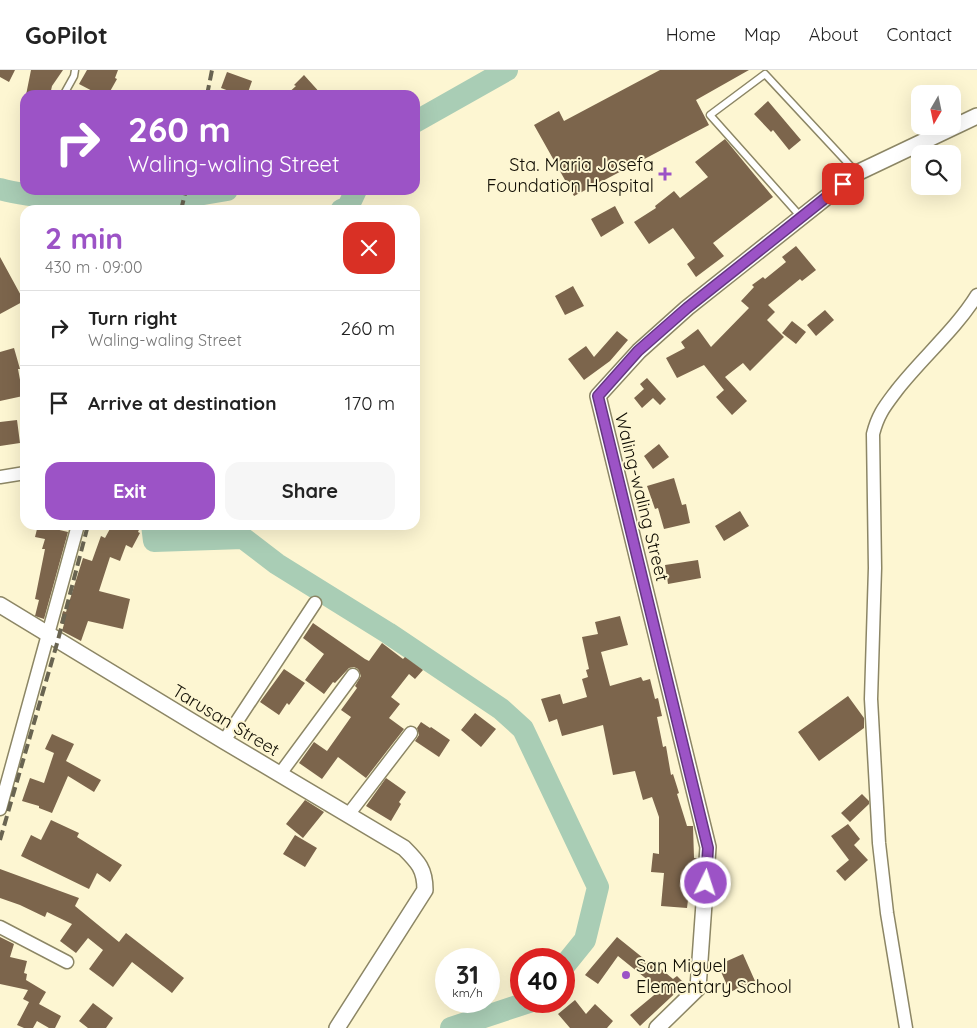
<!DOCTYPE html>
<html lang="en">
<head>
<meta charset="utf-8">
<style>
	:root { --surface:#fff; --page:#f6f6f6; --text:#222; --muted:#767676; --line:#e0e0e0; --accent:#9c53c6 }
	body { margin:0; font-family:Quicksand,sans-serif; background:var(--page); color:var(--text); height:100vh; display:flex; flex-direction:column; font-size:19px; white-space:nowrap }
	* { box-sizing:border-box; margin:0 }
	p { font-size:16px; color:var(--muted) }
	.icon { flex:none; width:28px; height:28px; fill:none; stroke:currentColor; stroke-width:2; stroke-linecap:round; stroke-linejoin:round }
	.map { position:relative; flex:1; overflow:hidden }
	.side { position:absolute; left:20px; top:135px; width:400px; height:325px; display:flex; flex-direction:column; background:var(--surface); border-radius:15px; box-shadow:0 5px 20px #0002 }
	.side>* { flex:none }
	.top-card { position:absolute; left:20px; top:20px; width:400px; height:105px; border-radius:15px; box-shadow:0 5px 20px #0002; background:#9c53c6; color:#fff; overflow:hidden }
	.needle { width:32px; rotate:189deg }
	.tools { position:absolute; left:911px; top:15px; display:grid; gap:10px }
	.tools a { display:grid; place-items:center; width:50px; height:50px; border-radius:10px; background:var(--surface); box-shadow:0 5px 20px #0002; font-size:25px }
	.speed { position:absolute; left:435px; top:878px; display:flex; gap:10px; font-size:25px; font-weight:700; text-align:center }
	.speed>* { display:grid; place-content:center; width:65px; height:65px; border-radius:50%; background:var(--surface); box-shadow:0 5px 20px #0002; line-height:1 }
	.speed small { font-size:12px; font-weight:400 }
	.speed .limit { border:8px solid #d22; background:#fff; color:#111 }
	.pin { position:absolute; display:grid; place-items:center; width:42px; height:42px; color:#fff; margin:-21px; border-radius:10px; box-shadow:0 2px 8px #0006 }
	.me { position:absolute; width:55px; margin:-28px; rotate:4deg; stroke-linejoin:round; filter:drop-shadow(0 0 4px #0008) }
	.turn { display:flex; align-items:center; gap:18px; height:105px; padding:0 25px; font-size:22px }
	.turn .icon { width:65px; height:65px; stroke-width:2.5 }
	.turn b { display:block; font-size:35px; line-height:42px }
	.round { display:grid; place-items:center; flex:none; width:52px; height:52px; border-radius:15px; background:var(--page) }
	.summary { display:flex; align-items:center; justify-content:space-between; height:85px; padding:0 25px }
	h1 { font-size:30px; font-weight:700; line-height:38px; color:var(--accent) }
	.button { display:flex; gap:10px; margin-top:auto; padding:10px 25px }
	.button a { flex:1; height:58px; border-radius:15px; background:var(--accent); color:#fff; font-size:20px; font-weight:700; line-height:58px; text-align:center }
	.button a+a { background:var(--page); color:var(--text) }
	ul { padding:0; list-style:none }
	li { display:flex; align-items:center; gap:15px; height:75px; padding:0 25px; border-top:1px solid var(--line) }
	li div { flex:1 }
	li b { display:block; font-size:19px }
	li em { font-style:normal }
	header { display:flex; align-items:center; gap:30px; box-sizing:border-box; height:70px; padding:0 25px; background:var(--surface); border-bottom:1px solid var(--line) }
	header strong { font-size:24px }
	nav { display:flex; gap:28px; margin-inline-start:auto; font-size:18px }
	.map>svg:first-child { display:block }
</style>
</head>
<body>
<header>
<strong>GoPilot</strong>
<nav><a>Home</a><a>Map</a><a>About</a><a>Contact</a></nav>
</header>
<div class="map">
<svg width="977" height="958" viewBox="0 0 977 958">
	<rect width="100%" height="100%" fill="#fdf6d2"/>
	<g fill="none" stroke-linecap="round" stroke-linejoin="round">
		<path stroke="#a9cdb5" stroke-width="22" d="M415,52L507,0
			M0,119C12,123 25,124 37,126C100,135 165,132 227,120
			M341,140L348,137L356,120
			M152,455L154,471L243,468L277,494L388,563L501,639L523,659L598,817L585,870L564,896
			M451,958L532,931"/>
	</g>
	<path fill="#7c654c" d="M0,0H15L9,12L0,7Z
		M31,0H63L52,16L50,25H26Z
		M87,0H118L115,8L117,9L108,25H100L79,14Z
		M660,0H749L696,30L709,55L574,126L534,55L559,41L564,51Z
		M227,2L252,11L247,25H240L221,18Z
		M304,5L322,25H286L296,16L294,15Z
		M768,31L801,70L789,80L773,60L771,62L754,44Z
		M725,69L773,127L713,173L724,186L696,207L687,194L695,188L673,158L649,174L634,152L656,138L655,136L674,121L680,128L708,107L695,92Z
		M615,136L624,153L601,167L591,149Z
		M796,176L816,200L802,211L800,209L768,235L775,242L767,250L784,267L750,301L743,293L725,307L747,331L732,345L716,327L724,320L704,295L677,308L666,288L685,278L681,272L698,259L711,277L749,238L741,231L754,217L752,215L763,207L765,209L786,192L782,187Z
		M0,187L24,231L0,244Z
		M573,216L584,236L565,245L555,226Z
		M825,240L834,250L816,266L807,255Z
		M792,251L806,262L796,274L782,263Z
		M617,261L628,270L610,291L584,310L568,289L586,276L594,287Z
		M14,278L20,299H18L23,326L0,331V282Z
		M647,308L666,329L660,335L653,328L642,338L634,328L644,319L640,314Z
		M17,350L20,373L0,376V352Z
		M659,374L669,387L653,399L644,386Z
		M674,408L682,435L686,434L690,453L664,459L658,438L655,439L647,416Z
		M740,441L749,456L724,471L715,456Z
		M38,455L68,462L44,549L35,546L39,530L35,529L45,479H42L45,469L35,467Z
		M112,455H141L138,462L140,463L132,478L126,475L120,491L110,487L99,521L130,529L123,559L88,551L81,571L62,561L64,554L60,553L63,541L66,542L83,488L92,491L101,466L105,468Z
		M698,490L701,508L668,514L665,495Z
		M620,546L628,575L601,582L610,616L641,607L643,611L650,609L655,629L658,628L662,646L657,647L663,677L666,676L671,705L673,704L679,723L677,724L687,756H693L694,788H698L695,823L689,822L687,838L661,836L664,803L651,802L653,783L659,784V747L652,727L643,730L635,701L613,705L603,655L562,666L557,649L549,652L541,629L560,624L563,634L587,627L582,609L588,607L586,600L589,599L582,567L598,564L595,552Z
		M313,553L365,589L369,591L382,573L403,589L405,587L423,600L415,609L409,604L391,627L400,634L389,648L404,659L366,708L338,687L322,709L299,693L314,672L327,681L351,647L341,640L357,618L355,616L361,606L358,599L354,597L349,598L335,613L333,612L324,624L305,610L324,584L303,568Z
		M284,599L305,613L289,635L287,633L279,645L260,632Z
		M848,626L864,648V658L819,691L798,662Z
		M475,643L496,659L481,677L461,660Z
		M421,652L430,658L431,657L450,670L439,687L415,671L419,665L417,658Z
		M52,664L74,674L66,691L101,710L94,722L68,706L52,743L39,738V736L22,731L30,708L44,713L54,683L45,679Z
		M386,708L406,722L399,732L401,734L391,751L366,736Z
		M862,724L869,731V734L850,752L841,743Z
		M305,730L324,742L303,768L286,754Z
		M51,750L79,763L77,767L122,795L110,812L97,803L89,819L21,786L31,765L41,770Z
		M848,754L860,769L854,775L868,790L845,811L836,801L849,790L831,766Z
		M295,765L317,778L305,797L283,784Z
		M0,799L79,828L75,836L119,872L126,863L184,908L172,923L132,892L113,917L89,899L103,880L88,868L76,883L60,871L72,854L47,842L45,847L20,835L0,828Z
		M0,867L14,874L10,887L27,891L24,903L27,904L26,910L46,922L39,934L61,946L55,958H49L37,951L33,958H24L17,955L29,932L23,929L28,920L0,914Z
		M617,867L658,900L660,898L673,909L677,906L685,914L640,956L630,945L659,921L649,912V911L618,886L598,914L585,905Z
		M743,884L755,911L730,922L718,895Z
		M575,930L586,944L595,934L613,951L607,958H570L558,944Z
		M93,933L113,948L106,958H88L79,951Z"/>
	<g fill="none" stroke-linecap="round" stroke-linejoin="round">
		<g stroke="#8c8665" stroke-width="9">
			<path id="service" d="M64,24L74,6L75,0
				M801,147L710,45L765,4L857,103"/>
		</g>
		<g stroke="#8c8665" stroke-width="15">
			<path id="minor" d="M0,407L25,403
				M224,671L315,533
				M280,704L353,605
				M0,739L78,455
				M348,745L411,663
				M0,857L67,892
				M906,958L887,843L879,773L871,629L875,498L873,364C878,344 885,336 897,320C922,288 956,259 977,225"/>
		</g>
		<g stroke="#8c8665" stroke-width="18">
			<path id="tertiary" d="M0,535L224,671L404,778C418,792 425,799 425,820L337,958
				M657,958L698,918L708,777L598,326L639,281L687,238L857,103L977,46"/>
		</g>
		<use href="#service" stroke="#fff" stroke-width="6"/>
		<use href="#minor" stroke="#fff" stroke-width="12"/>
		<use href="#tertiary" stroke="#fff" stroke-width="15"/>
		<path stroke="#696451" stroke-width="4" stroke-dasharray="10 5" stroke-linecap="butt" d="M207,25L212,0
			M181,140L186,120
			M0,770L58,570L88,455"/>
	</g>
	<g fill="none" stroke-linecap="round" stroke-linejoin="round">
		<g stroke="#653681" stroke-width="12">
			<path id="route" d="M706,813L708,778L598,326L638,281L687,238L843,114"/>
		</g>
		<use href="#route" stroke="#9c53c6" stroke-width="9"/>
	</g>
	<g fill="#9c53c6" stroke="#fdf6d2" stroke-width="2">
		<path d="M662.5 96.5h5v5h5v5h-5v5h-5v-5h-5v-5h5z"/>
		<circle cx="626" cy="905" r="5"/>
	</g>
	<g text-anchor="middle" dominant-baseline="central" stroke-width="4" stroke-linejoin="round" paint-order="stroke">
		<g font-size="18" fill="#100d03" stroke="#fdf6d2" text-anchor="end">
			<text x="654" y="94">Sta. Maria Josefa<tspan x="654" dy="21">Foundation Hospital</tspan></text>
			<text x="636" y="895" text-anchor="start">San Miguel<tspan x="636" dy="21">Elementary School</tspan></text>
		</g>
		<g font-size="18" fill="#100d03" stroke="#fdf6d2">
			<text transform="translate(642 427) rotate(76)">Waling-waling Street</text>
			<text transform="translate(226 650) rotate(31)">Tarusan Street</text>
		</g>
	</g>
</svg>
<div class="tools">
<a><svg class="needle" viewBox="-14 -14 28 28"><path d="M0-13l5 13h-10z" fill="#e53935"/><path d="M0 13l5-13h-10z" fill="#767676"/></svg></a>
<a><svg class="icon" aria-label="search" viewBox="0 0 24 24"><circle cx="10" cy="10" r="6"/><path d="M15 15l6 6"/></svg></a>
</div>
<div class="speed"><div>31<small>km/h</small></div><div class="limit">40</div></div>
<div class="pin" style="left:843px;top:114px;background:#d93025"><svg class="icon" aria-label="arrive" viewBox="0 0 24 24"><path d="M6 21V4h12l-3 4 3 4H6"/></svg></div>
<svg class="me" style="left:706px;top:813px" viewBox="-20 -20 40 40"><circle r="17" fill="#9c53c6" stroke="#fff" stroke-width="3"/><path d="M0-11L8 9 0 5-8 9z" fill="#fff"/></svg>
<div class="top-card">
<div class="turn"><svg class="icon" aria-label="right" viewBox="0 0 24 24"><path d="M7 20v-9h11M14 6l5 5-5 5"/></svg><div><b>260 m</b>Waling-waling Street</div></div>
</div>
<section class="side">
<div class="summary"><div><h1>2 min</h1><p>430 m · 09:00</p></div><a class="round" style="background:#d93025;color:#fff"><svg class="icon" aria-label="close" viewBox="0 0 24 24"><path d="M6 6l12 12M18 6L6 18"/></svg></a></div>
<ul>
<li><svg class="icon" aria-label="right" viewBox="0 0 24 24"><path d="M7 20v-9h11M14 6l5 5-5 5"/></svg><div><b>Turn right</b><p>Waling-waling Street</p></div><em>260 m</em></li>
<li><svg class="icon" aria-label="arrive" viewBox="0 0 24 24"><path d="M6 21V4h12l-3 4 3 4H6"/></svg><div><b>Arrive at destination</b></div><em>170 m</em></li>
</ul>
<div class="button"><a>Exit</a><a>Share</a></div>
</section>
</div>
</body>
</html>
